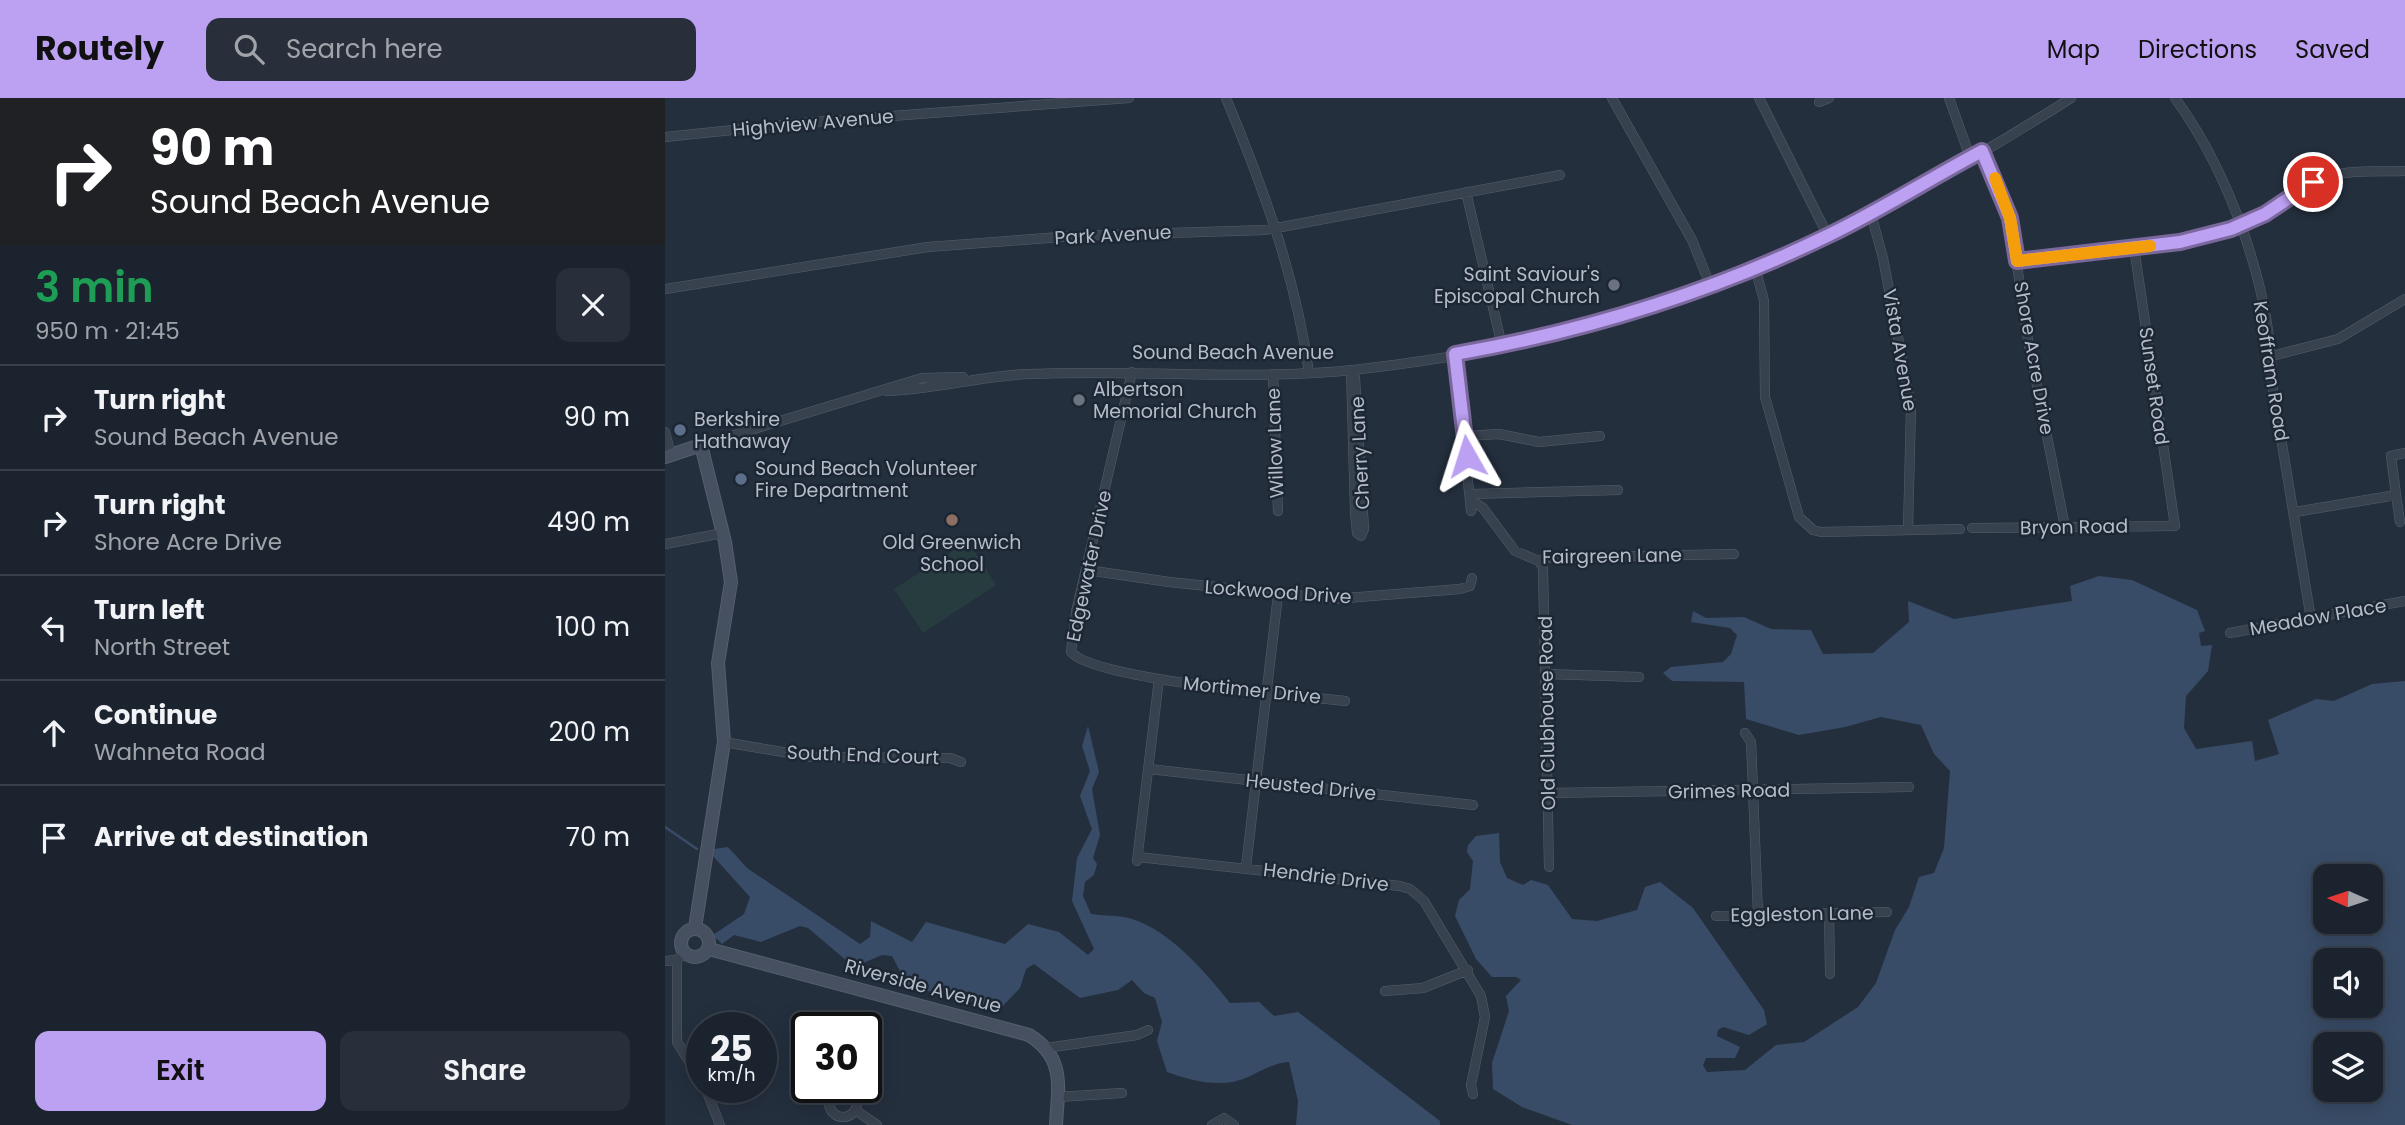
<!DOCTYPE html>
<html lang="en">
<head>
<meta charset="utf-8">
<style>
	:root { --surface:#1b232e; --page:#282f3a; --text:#f1f3f6; --muted:#a0a4aa; --line:#39404a; --accent:#bca0f2 }
	body { margin:0; font-family:Poppins,sans-serif; background:var(--page); color:var(--text); height:100vh; display:flex; flex-direction:column; font-size:26px; white-space:nowrap }
	* { box-sizing:border-box; margin:0 }
	p { font-size:23px; color:var(--muted) }
	.icon { flex:none; width:38px; height:38px; fill:none; stroke:currentColor; stroke-width:2; stroke-linecap:round; stroke-linejoin:round }
	.map { position:relative; flex:1; overflow:hidden }
	.panel { display:flex; flex-direction:column; background:var(--surface); width:665px }
	.panel>* { flex:none }
	.banner { background:#202124; color:#fff; overflow:hidden }
	.needle { width:46px; rotate:273deg }
	.fabs { position:absolute; left:1648px; top:766px; display:grid; gap:14px }
	.fabs a { display:grid; place-items:center; width:70px; height:70px; border-radius:14px; background:var(--surface); box-shadow:0 4px 18px #0003,0 0 0 2px var(--line); font-size:35px }
	.speed { position:absolute; left:21px; top:914px; display:flex; gap:14px; font-size:35px; font-weight:700; text-align:center }
	.speed>* { display:grid; place-content:center; width:91px; height:91px; border-radius:50%; background:var(--surface); box-shadow:0 4px 18px #0003,0 0 0 2px var(--line); line-height:1 }
	.speed small { font-size:18px; font-weight:400 }
	.speed .limit { border:4px solid #111; border-radius:10px; background:#fff; color:#111 }
	.pin { position:absolute; display:grid; place-items:center; width:60px; height:60px; color:#fff; margin:-30px; border:4px solid #fff; border-radius:50%; box-shadow:0 2px 7px #0007 }
	.me { position:absolute; width:77px; margin:-38px; rotate:354deg; stroke-linejoin:round; filter:drop-shadow(0 0 5px #0008) }
	.turn { display:flex; align-items:center; gap:24px; height:147px; padding:0 35px; font-size:32px }
	.turn .icon { width:91px; height:91px; stroke-width:2.5 }
	.turn b { display:block; font-size:49px; line-height:60px }
	.round { display:grid; place-items:center; flex:none; width:74px; height:74px; border-radius:14px; background:var(--page) }
	.head { display:flex; align-items:center; justify-content:space-between; height:119px; padding:0 35px }
	h1 { font-size:42px; font-weight:600; line-height:52px; color:#1e9e55 }
	.primary-button { display:flex; gap:14px; margin-top:auto; padding:14px 35px }
	.primary-button a { flex:1; height:80px; border-radius:14px; background:var(--accent); color:#111; font-size:28px; font-weight:600; line-height:80px; text-align:center }
	.primary-button a+a { background:var(--page); color:var(--text) }
	ul { padding:0; list-style:none }
	li { display:flex; align-items:center; gap:21px; height:105px; padding:0 35px; border-top:2px solid var(--line) }
	li div { flex:1 }
	li b { display:block; font-size:26px }
	li em { font-style:normal }
	header { display:flex; align-items:center; gap:42px; box-sizing:border-box; height:98px; padding:0 35px; background:var(--accent); color:#111 }
	header strong { font-size:33px }
	nav { display:flex; gap:38px; margin-inline-start:auto; font-size:24px }
	.search { width:490px; height:63px; background:var(--page); display:flex; align-items:center; gap:18px; box-sizing:border-box; padding:0 24px; border-radius:14px; color:var(--muted); font-size:26px }
	main { display:flex; flex:1; min-height:0 }
	.map>svg:first-child { display:block }
</style>
</head>
<body>
<header>
<strong>Routely</strong>
<div class="search"><svg class="icon" aria-label="search" viewBox="0 0 24 24"><circle cx="10" cy="10" r="6"/><path d="M15 15l6 6"/></svg>Search here</div>
<nav><a>Map</a><a>Directions</a><a>Saved</a></nav>
</header>
<main>
<section class="panel">
<div class="banner">
<div class="turn"><svg class="icon" aria-label="right" viewBox="0 0 24 24"><path d="M7 20v-9h11M14 6l5 5-5 5"/></svg><div><b>90 m</b>Sound Beach Avenue</div></div>
</div>
<div class="head"><div><h1>3 min</h1><p>950 m · 21:45</p></div><a class="round"><svg class="icon" aria-label="close" viewBox="0 0 24 24"><path d="M6 6l12 12M18 6L6 18"/></svg></a></div>
<ul>
<li><svg class="icon" aria-label="right" viewBox="0 0 24 24"><path d="M7 20v-9h11M14 6l5 5-5 5"/></svg><div><b>Turn right</b><p>Sound Beach Avenue</p></div><em>90 m</em></li>
<li><svg class="icon" aria-label="right" viewBox="0 0 24 24"><path d="M7 20v-9h11M14 6l5 5-5 5"/></svg><div><b>Turn right</b><p>Shore Acre Drive</p></div><em>490 m</em></li>
<li><svg class="icon" aria-label="left" viewBox="0 0 24 24"><path d="M17 20v-9H6M10 6l-5 5 5 5"/></svg><div><b>Turn left</b><p>North Street</p></div><em>100 m</em></li>
<li><svg class="icon" aria-label="ahead" viewBox="0 0 24 24"><path d="M12 20V5M6 11l6-6 6 6"/></svg><div><b>Continue</b><p>Wahneta Road</p></div><em>200 m</em></li>
<li><svg class="icon" aria-label="arrive" viewBox="0 0 24 24"><path d="M6 21V4h12l-3 4 3 4H6"/></svg><div><b>Arrive at destination</b></div><em>70 m</em></li>
</ul>
<div class="primary-button"><a>Exit</a><a>Share</a></div>
</section>
<div class="map">
<svg width="1740" height="1027" viewBox="0 0 1740 1027">
	<rect width="100%" height="100%" fill="#242f3e"/>
	<path fill="#263c3f" d="M303,443L331,487L258,535L229,491Z"/>
	<path fill="#394c67" fill-rule="evenodd" d="M1434,478L1467,482L1532,512L1540,533L1534,535L1536,548L1547,547L1543,573L1521,598L1519,630L1531,651L1587,643L1590,663L1614,656L1603,622L1651,601L1669,603L1707,586L1740,583V1027H907L857,1009L828,991L827,965L844,913L841,898L856,882L851,879H827L811,861L790,818L794,802L805,791L808,763L802,754L803,747L811,738L834,735L835,764L842,780L858,787L866,782L883,787L907,821L932,823L972,812L980,789L995,784L1028,810L1099,912L1102,926L1084,937L1058,929L1053,932L1052,938L1075,949L1070,960H1041L1038,967L1042,974L1080,972L1111,947L1139,944L1193,909L1211,885L1230,832L1244,809L1254,779L1269,775L1279,750L1285,673L1269,656L1256,627L1216,619L1180,629L1134,637L1081,621L1079,584L1007,583L998,575L1006,569L1058,564L1066,556L1072,537L1065,530L1026,524L1028,513L1041,520L1079,519L1106,531L1146,532L1158,556L1208,555L1244,524L1243,503L1289,521L1407,503L1405,488ZM1661,779H1706V824H1661ZM1661,863H1706V908H1661ZM1661,947H1706V992H1661Z
		M423,628L434,674L427,691L435,737L428,760L432,766L429,777L420,784L418,798L426,816C437,818 448,817 459,819C499,826 541,874 565,905L594,904L609,918L633,914L775,1023V1027H631L633,1003L624,964C608,965 597,973 583,979C557,991 527,983 502,974L492,943L497,924L490,900L479,895L467,882L453,892L415,900L369,866L361,871L355,890L335,911L243,888L227,858L217,857L189,869L143,830L135,828L96,844L69,837L57,846L48,837L79,816L85,799L48,758L49,751L63,749L82,770L195,846L205,839L206,823L247,844L261,824L340,846L363,826L394,834L423,857L429,851L407,803L412,760L427,731L415,698L425,673L417,648Z"/>
	<g fill="none" stroke-linecap="round" stroke-linejoin="round">
		<path stroke="#394c67" stroke-width="2.5" d="M0,729L32,751"/>
		<g stroke="#565f6c" stroke-width="10">
			<path id="street" d="M561,0C598,89 631,179 644,275
				M947,0L1027,142L1045,187
				M1094,0L1163,138
				M1284,0L1305,59
				M1510,0C1565,76 1607,192 1607,286L1646,521
				M1154,4L1164,0
				M0,39L135,25L464,0
				M1317,53L1345,120L1363,242L1400,429
				M801,94L837,248
				M1206,116L1218,160L1246,309L1243,432
				M1352,163C1422,155 1496,153 1563,132C1598,121 1626,90 1661,79C1686,71 1714,74 1740,73
				M1090,169L1099,203L1100,299L1134,419L1148,432L1156,434L1295,431
				M0,191L263,149L409,138L600,132L895,77
				M790,256L806,413
				M1607,258L1673,241L1740,201
				M686,272L690,280L699,431L696,438L692,435L690,414Z
				M467,274L411,514L406,554C430,582 634,598 680,603
				M608,276L613,413
				M221,293C269,292 315,278 363,276C471,271 580,283 688,272C786,261 888,243 982,211C1131,161 1273,85 1406,0
				M0,334L6,357
				M800,338L834,336L874,344L935,338
				M36,347L257,280L298,279
				M807,396L953,392
				M1731,397L1735,424
				M807,403L818,410L850,453L874,463L881,460L1069,456
				M1630,414L1731,397L1726,358L1740,355
				M1307,430L1510,428L1469,149
				M0,446L58,435
				M874,463L878,470L884,769
				M422,472L504,484L669,501L795,491L805,488L807,480
				M1565,535L1740,503
				M882,576L974,579
				M1080,635L1086,644L1087,667L1093,817
				M59,644L147,659L285,660L296,664
				M484,671L808,707
				M884,695L1244,689
				M473,759L735,788L745,791L759,803L816,898L820,919L806,987L808,996
				M472,763L494,581
				M581,769L613,497
				M1164,815L1165,876
				M1051,818L1222,814
				M12,862V944L37,984
				M0,863L12,862L19,855
				M720,893L758,890L803,872
				M381,950L472,937L483,932
				M40,989L55,1027
				M164 1005a14 14 0 1 1 28 0a14 14 0 1 1-28 0Z
				M393,999L457,995
				M190,1012L212,1027
				M547,1027L559,1020L569,1027"/>
		</g>
		<g stroke="#565f6c" stroke-width="14">
			<path id="secondary" d="M0,359L36,347L60,444L66,484L53,565L59,644L30,830
				M16 845a14 14 0 1 1 28 0a14 14 0 1 1-28 0Z
				M44,851L364,937C401,960 393,989 391,1027"/>
		</g>
		<use href="#street" stroke="#38414e" stroke-width="9"/>
		<use href="#secondary" stroke="#465061" stroke-width="12"/>
	</g>
	<g fill="none" stroke-linecap="round" stroke-linejoin="round">
		<g stroke="#7a689d" stroke-width="18">
			<path id="route" d="M802,358L790,256C920,233 1045,195 1164,137C1216,112 1266,80 1317,53L1345,120L1352,163L1515,144L1566,131L1600,116L1648,84"/>
		</g>
		<use href="#route" stroke="#bca0f2" stroke-width="12"/>
		<path stroke="#f59e0b" stroke-width="12" d="M1330,80L1345,120L1352,163L1485,148"/>
	</g>
	<g fill="#6b7280" stroke="#1d2633" stroke-width="2.5">
		<circle cx="949" cy="187" r="7"/>
		<circle cx="414" cy="302" r="7"/>
	</g>
	<g fill="#5c6f8a" stroke="#1d2633" stroke-width="2.5">
		<circle cx="15" cy="332" r="7"/>
		<circle cx="76" cy="381" r="7"/>
	</g>
	<circle fill="#8d6e63" stroke="#1d2633" stroke-width="2.5" cx="287" cy="422" r="7"/>
	<g text-anchor="middle" dominant-baseline="central" stroke-width="5" stroke-linejoin="round" paint-order="stroke">
		<g font-size="19" fill="#b4bcc9" stroke="#1d2633">
			<text transform="translate(148 25) rotate(-5)">Highview Avenue</text>
			<text transform="translate(448 137) rotate(-3)">Park Avenue</text>
			<text transform="translate(1235 252) rotate(80)">Vista Avenue</text>
			<text x="568" y="254">Sound Beach Avenue</text>
			<text transform="translate(1369 260) rotate(80)">Shore Acre Drive</text>
			<text transform="translate(1606 273) rotate(81)">Keoffram Road</text>
			<text transform="translate(1489 288) rotate(82)">Sunset Road</text>
			<text transform="translate(610 345) rotate(-92)">Willow Lane</text>
			<text transform="translate(695 355) rotate(-93)">Cherry Lane</text>
			<text transform="translate(1409 429) rotate(-1)">Bryon Road</text>
			<text transform="translate(947 458) rotate(-1)">Fairgreen Lane</text>
			<text transform="translate(424 468) rotate(-78)">Edgewater Drive</text>
			<text transform="translate(613 494) rotate(4)">Lockwood Drive</text>
			<text transform="translate(1653 519) rotate(-10)">Meadow Place</text>
			<text transform="translate(587 592) rotate(6)">Mortimer Drive</text>
			<text transform="translate(882 615) rotate(-91)">Old Clubhouse Road</text>
			<text transform="translate(198 657) rotate(2)">South End Court</text>
			<text transform="translate(646 689) rotate(6)">Heusted Drive</text>
			<text transform="translate(1064 693) rotate(-1)">Grimes Road</text>
			<text transform="translate(661 779) rotate(7)">Hendrie Drive</text>
			<text transform="translate(1137 816) rotate(-1)">Eggleston Lane</text>
			<text transform="translate(258 888) rotate(15)">Riverside Avenue</text>
		</g>
		<g font-size="19" fill="#b4bcc9" stroke="#1d2633" text-anchor="start">
			<text x="935" y="176" text-anchor="end">Saint Saviour's<tspan x="935" dy="22">Episcopal Church</tspan></text>
			<text x="428" y="291">Albertson<tspan x="428" dy="22">Memorial Church</tspan></text>
			<text x="29" y="321">Berkshire<tspan x="29" dy="22">Hathaway</tspan></text>
			<text x="90" y="370">Sound Beach Volunteer<tspan x="90" dy="22">Fire Department</tspan></text>
			<text x="287" y="444" text-anchor="middle">Old Greenwich<tspan x="287" dy="22">School</tspan></text>
		</g>
	</g>
</svg>
<div class="fabs">
<a><svg class="needle" viewBox="-14 -14 28 28"><path d="M0-13l5 13h-10z" fill="#e53935"/><path d="M0 13l5-13h-10z" fill="#a0a4aa"/></svg></a>
<a><svg class="icon" aria-label="sound" viewBox="0 0 24 24"><path d="M4 9h4l5-4v14l-5-4H4zM17 9q2 3 0 6"/></svg></a>
<a><svg class="icon" aria-label="layers" viewBox="0 0 24 24"><path d="M12 4l9 5-9 5-9-5zM3 14l9 5 9-5"/></svg></a>
</div>
<div class="speed"><div>25<small>km/h</small></div><div class="limit">30</div></div>
<div class="pin" style="left:1648px;top:84px;background:#d93025"><svg class="icon" aria-label="arrive" viewBox="0 0 24 24"><path d="M6 21V4h12l-3 4 3 4H6"/></svg></div>
<svg class="me" style="left:802px;top:358px" viewBox="-20 -20 40 40"><path d="M0-17L14 15 0 8-14 15z" fill="#bca0f2" stroke="#fff" stroke-width="4"/></svg>
</div>
</main>
</body>
</html>
